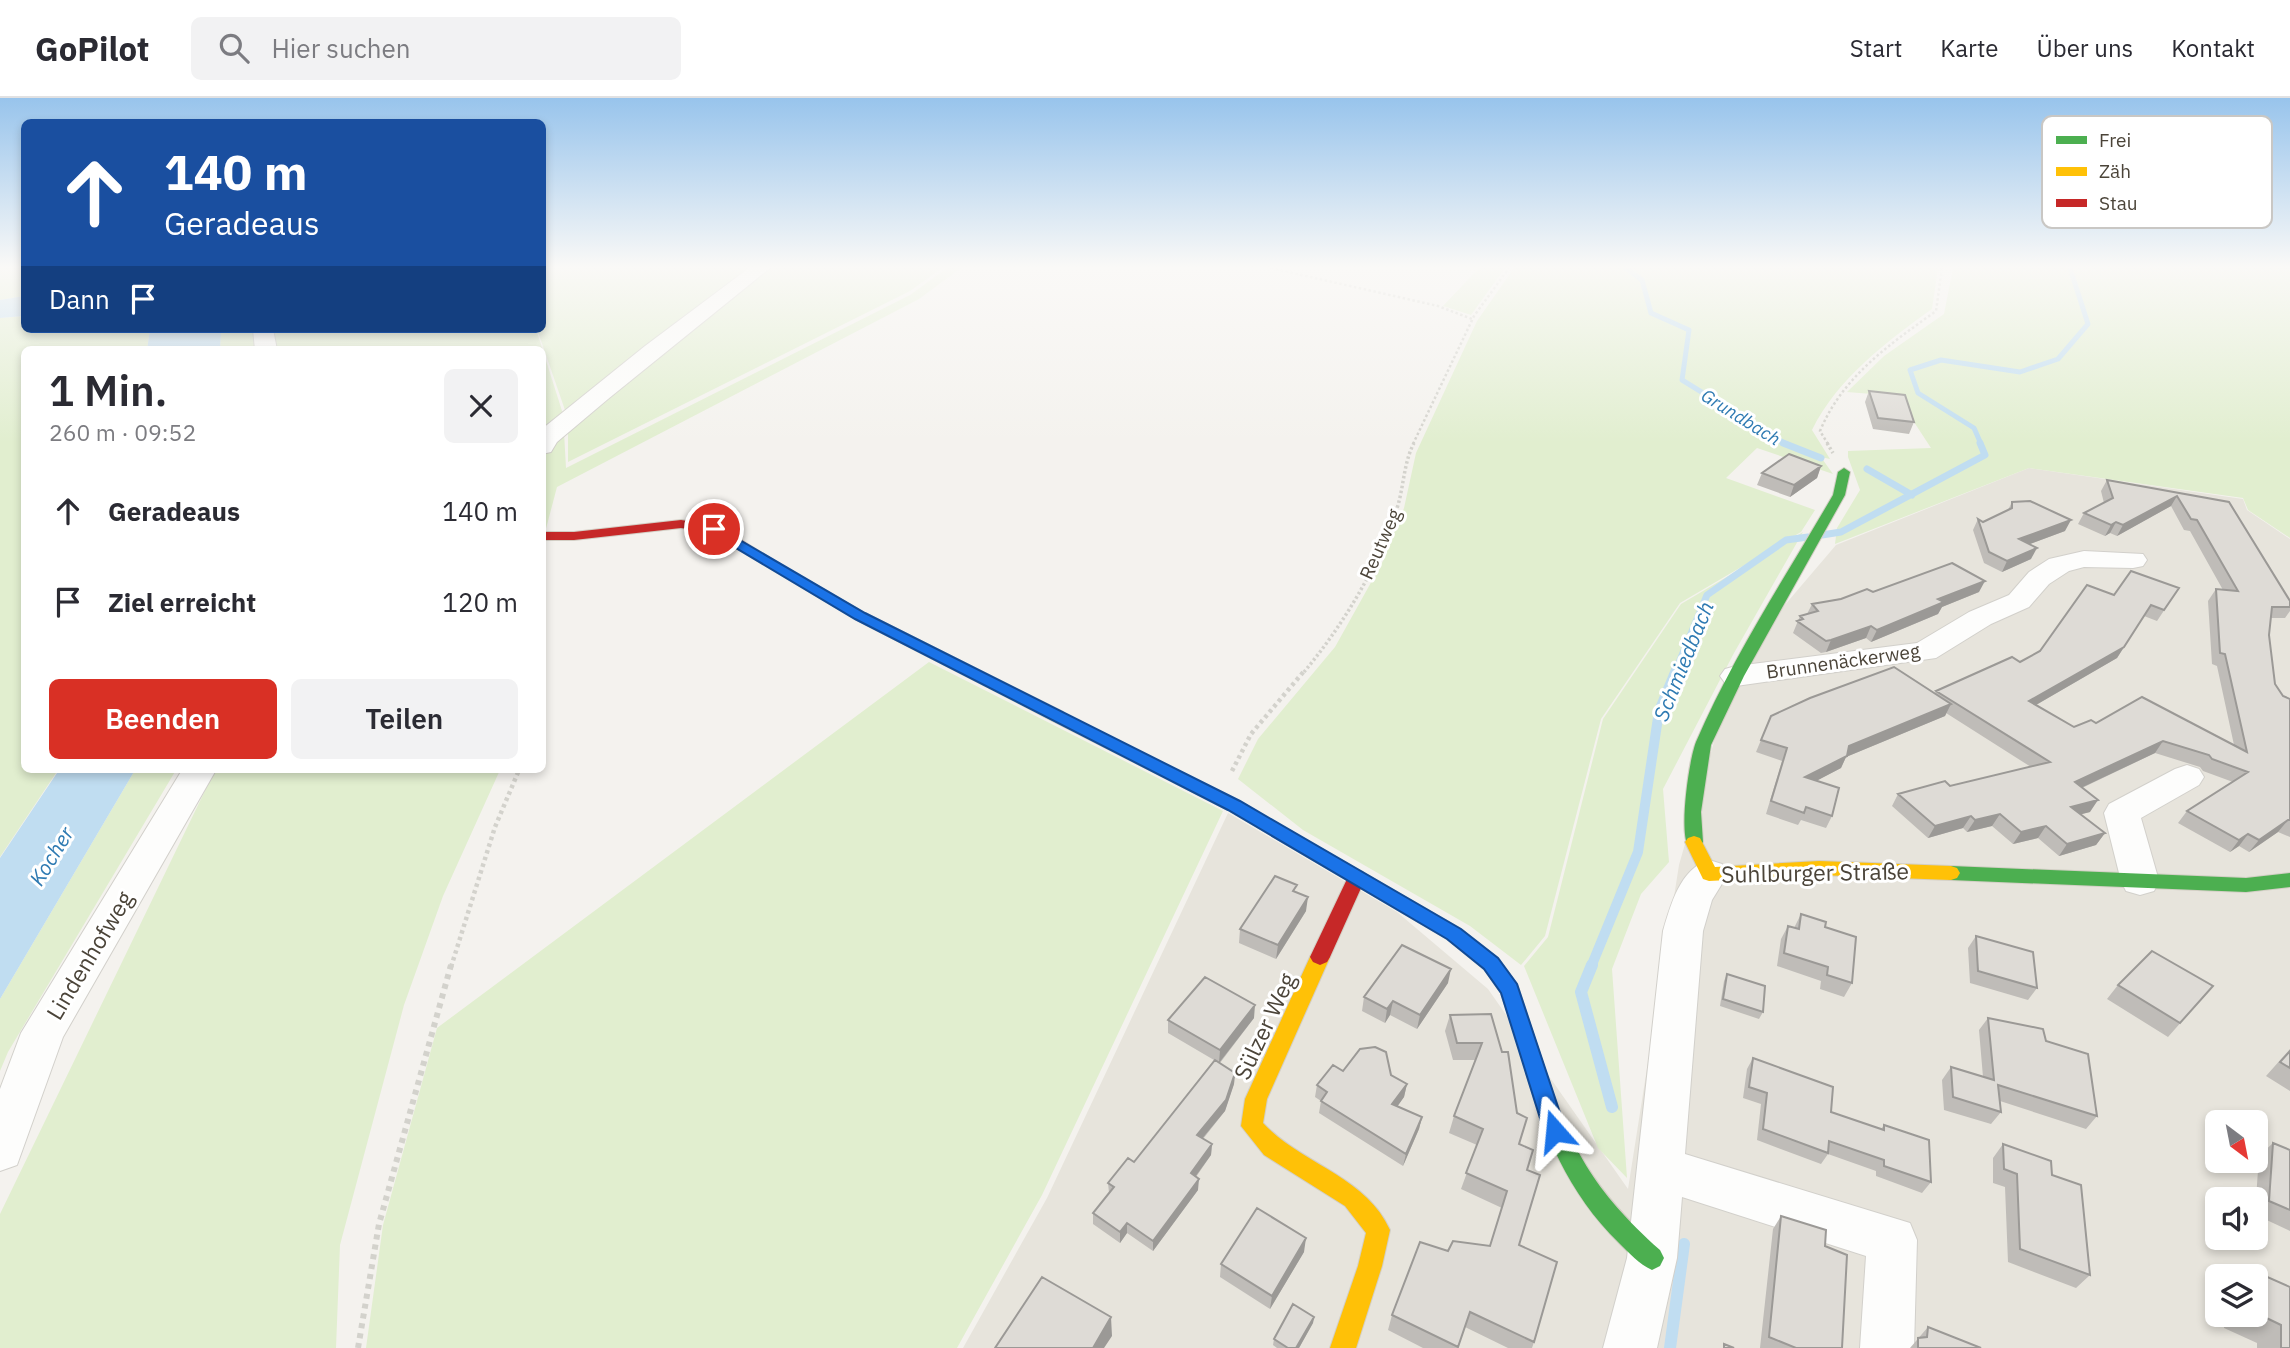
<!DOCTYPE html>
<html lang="de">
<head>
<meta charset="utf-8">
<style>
	:root { --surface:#fff; --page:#f2f2f3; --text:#2b2b33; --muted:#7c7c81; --line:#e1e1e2; --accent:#d93025 }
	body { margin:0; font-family:"IBM Plex Sans",sans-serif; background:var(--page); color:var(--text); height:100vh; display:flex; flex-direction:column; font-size:26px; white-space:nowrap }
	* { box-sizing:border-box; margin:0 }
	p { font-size:23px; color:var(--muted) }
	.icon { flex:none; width:38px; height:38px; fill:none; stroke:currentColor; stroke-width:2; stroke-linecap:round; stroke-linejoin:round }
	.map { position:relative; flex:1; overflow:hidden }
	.sheet { position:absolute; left:21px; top:248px; width:525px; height:427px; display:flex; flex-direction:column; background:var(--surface); border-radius:10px; box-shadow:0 4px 10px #0003 }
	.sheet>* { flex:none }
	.top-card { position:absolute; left:21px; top:21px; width:525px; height:214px; border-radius:10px; box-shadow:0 4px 10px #0003; background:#1a4fa0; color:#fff; overflow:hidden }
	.needle { width:46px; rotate:148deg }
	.controls { position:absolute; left:2205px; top:1012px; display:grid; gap:14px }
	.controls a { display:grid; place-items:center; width:63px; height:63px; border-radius:10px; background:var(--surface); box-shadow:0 4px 10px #0003; font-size:35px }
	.pin { position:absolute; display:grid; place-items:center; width:60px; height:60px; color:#fff; margin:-30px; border:4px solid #fff; border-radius:50%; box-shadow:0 2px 7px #0007 }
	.me { position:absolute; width:77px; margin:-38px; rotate:342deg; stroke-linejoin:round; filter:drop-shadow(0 0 5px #0008) }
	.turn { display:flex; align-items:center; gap:24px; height:147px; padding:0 28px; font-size:32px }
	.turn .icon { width:91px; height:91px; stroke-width:2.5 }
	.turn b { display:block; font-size:49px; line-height:60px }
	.then { display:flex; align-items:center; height:66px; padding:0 28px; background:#0003; gap:14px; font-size:26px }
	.round { display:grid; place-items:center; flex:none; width:74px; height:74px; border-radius:10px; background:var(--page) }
	.headline { display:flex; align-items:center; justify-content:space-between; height:119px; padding:0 28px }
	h1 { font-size:42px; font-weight:600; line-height:52px }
	.cta { display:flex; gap:14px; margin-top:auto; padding:14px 28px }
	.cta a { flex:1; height:80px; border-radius:10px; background:var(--accent); color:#fff; font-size:28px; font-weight:600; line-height:80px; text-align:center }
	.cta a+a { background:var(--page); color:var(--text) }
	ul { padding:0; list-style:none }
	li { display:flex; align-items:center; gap:21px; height:91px; padding:0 28px }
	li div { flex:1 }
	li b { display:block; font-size:26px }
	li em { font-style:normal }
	header { display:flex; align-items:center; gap:42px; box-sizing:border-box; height:98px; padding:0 35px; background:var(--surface); border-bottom:2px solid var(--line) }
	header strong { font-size:33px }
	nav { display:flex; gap:38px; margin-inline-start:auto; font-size:24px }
	.search { width:490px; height:63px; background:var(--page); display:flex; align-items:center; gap:18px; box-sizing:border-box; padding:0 24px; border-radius:10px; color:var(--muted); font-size:26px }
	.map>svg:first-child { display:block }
</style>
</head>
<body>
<header>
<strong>GoPilot</strong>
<div class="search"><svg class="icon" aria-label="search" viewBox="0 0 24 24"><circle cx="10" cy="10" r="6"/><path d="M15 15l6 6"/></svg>Hier suchen</div>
<nav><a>Start</a><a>Karte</a><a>Über uns</a><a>Kontakt</a></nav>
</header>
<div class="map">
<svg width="2290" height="1250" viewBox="0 0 2290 1250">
	<rect width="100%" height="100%" fill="#f4f2ee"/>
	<path fill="#e7e4dc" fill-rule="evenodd" d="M2029,370L2243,401L2247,412L2290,441V1250H963L1047,1100L1228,715L1397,814L1488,891L1628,1091L1679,767L1737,563L1836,447ZM2217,1024H2256V1062H2217ZM2217,1101H2256V1139H2217ZM2217,1178H2256V1216H2217Z"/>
	<path fill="#e1eecf" d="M0,170H24V198L0,202Z
		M543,170H752L725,192L686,216L566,315L537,231H542Z
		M768,170H942L910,193L568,364V335L606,295Z
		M947,170H961L919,201L557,389L543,442L542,252H220L221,231H536L563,316L566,370L910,197Z
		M1479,170H1505L1471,217L1443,208Z
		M1514,170H1938L1932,211C1887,243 1837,281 1812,332L1830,361L1803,355L1823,362L1833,376L1757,350L1726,380L1815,412L1801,434L1680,505L1601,621L1545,838L1521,867L1470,828L1303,732L1238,681L1258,641L1335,549L1383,463L1404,410L1416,355L1477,223Z
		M1953,170H2290V440L2248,412L2243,400L2029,370L1835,446L1837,430L1860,392L1848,359V353L1931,350L1897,298L1847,294L1884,258L1944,216Z
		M24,218V231H150L147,252H24V672H58L0,759V220Z
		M1803,434L1734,555L1663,691L1669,764L1641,796L1612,871L1627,1080L1598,1050L1524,868L1548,839L1603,621L1681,506Z
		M929,564L1223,713L1042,1097L957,1250H366L383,1127L437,930Z
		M135,672H176L8,954L0,973V901Z
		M215,672H500L443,798L404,907L340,1147L336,1250H0V1116Z"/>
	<path fill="#c0ddf1" d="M24,198V218L0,220V202Z
		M150,231H221L220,252H147Z
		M59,672H135L0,901V760Z"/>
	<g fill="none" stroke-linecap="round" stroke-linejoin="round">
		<path stroke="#c0ddf1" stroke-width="5" d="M1626,170L1642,182L1651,215L1689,232L1682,282L1786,346
			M1981,346L1974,330L1918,295L1910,272L1941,262L2020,274L2058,261L2088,226L2070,170"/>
		<path stroke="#c0ddf1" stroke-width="7" d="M1783,345L1821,360
			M1867,371L1912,397
			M1822,437L1841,434L1985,357L1980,345
			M1675,574L1707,497L1786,442L1808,439"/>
		<path stroke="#c0ddf1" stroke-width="10" d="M1591,869L1638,754L1659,613L1676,572"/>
		<path stroke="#c0ddf1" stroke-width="12" d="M1592,867L1581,894L1612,1009
			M1670,1250L1684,1146"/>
		<g stroke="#d2d0cb" stroke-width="2">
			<path id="street" d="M749,170H770L608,301L557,344L551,354L542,356V331L645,248Z
				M253,231H273L277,252H255Z
				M2084,453L2143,456L2147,462L2143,468L2133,470L2084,469L2069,473L2049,486L2029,509L1991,526L1936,560L1736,588L1725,585L1720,578L1725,571L1736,568L1917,545L1969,514L2009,497L2029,474L2049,461Z
				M2187,667L2199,671L2204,679L2199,687L2141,720L2159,783L2154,793L2140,797L2126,793L2121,783L2104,715L2109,706L2175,671Z
				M182,672H216L63,939L17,1067L0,1073V991L21,935Z
				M1709,762L1722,766L1728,776L1712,802L1703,833L1685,1056L1910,1125L1917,1142L1914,1250H1860L1866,1158L1682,1099L1677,1160L1657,1250H1603L1627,1160L1663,833C1671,806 1680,771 1709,762Z"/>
		</g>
		<g stroke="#d3cfc5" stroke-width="2">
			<path id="fast" d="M1844,370L1850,374L1845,397L1744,578L1711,647L1701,714L1703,744L1700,748H1688C1679,732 1689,662 1696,644C1733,558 1786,478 1833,397L1838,374Z
				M776,464L865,515L1063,614L1065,618L1057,623L1051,622L855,521L771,471V465Z
				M1951,768L2246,780L2290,775V789L2246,794L1951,782L1945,780L1942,775L1945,770Z
				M1533,956L1540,959L1543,965C1570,1050 1593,1092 1660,1152L1664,1160L1660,1168L1652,1172C1639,1166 1629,1155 1619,1145C1567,1094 1543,1033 1523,965L1526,959Z"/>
		</g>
		<g stroke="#d3cfc5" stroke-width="2">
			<path id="slow" d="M1057,613L1240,704L1461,831L1498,861L1517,886L1543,965L1540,971L1533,974L1526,971L1501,895L1484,871L1447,841L1228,712L1051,622L1049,618Z
				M1694,738L1700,740L1715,769L1819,763L1951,768L1957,770L1960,775L1957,780L1951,782L1819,777L1709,783L1703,781L1685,744L1688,740Z
				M1320,851L1327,854L1330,859L1267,1001L1263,1025C1301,1066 1366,1078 1390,1132L1382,1168L1356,1250H1330L1358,1168L1366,1135L1345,1108L1264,1057L1241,1028L1245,1001L1310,859L1313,854Z"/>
		</g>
		<g stroke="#d3cfc5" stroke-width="2">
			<path id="jam" d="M681,422L719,428L783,468L781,471H771L710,434L681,430L574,442H542V434H574Z
				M1357,772L1363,774L1366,779L1330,859L1327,864L1320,867L1313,864L1310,859L1348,779L1351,774Z"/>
		</g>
		<path stroke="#d3d2cc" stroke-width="2.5" stroke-dasharray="2.5 2.5" stroke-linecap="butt" d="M1271,170L1438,208L1472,221
			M1413,346L1474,218L1509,170
			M1828,346L1820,333C1843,278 1889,247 1936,213L1942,170"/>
		<path stroke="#d3d2cc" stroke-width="3.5" stroke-dasharray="2.5 2.5" stroke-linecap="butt" d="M1827,345L1833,355
			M1304,574C1344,526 1380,466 1398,407C1404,386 1404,364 1414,345"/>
		<path stroke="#d3d2cc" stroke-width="4.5" stroke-dasharray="3.5 3.5" stroke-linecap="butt" d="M1232,673L1251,636L1305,572
			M451,869L495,729L519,672"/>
		<path stroke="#d3d2cc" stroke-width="6" stroke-dasharray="5 5" stroke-linecap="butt" d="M358,1250L379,1126L451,867"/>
		<use href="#street" fill="#fdfdfc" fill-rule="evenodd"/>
		<use href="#fast" fill="#4caf50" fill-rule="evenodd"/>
		<use href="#slow" fill="#ffc107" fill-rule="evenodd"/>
		<use href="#jam" fill="#c62828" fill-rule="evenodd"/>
	</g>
	<path fill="#bfbcb8" d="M1869,293L1914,324L1909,336L1873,331L1865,304Z
		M1821,368L1817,380L1790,399L1757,387L1762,375Z
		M2107,382L2229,404L2290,503V513L2285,520H2271L2269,537L2275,586L2283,598L2290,601V739L2278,734L2249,754L2239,748L2230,754L2178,725L2187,713L2233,684L2203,673L2200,669L2155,655L2082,690L2090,714L2081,716L2105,735L2096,747L2059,758L2038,740L2013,746L1992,728L1967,734L1963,730L1928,740L1892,708L1898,696L1950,688L2031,669L1946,615L1945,618L1846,659L1841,670L1816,683L1832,718L1826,730L1801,722L1798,727L1766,716L1782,663L1756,654L1761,642L1935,595L1936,593L2020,564L2040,553L2114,497L2179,490L2157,523L2144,518L2117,560L2036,607L2074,629L2096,625L2234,647L2217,568L2212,566L2208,503L2216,491L2223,492L2190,433L2184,432L2171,408L2117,438L2110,435L2105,438L2078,426L2084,415L2104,405L2101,393Z
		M2012,404L2065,433L2030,446L2031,461L2002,474L1984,465L1973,432L1978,421L1983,424L2008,412Z
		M1873,494H1979L1942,509L1938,516L1871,544L1866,540L1826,554L1821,555L1793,535L1800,518L1807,516L1812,506Z
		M1296,794L1306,813L1276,861L1239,845L1240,831Z
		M1801,816L1825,829L1852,885L1844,899L1820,891L1821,883L1777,868L1781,841L1788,828L1794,830Z
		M1976,838L2037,890L2028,902L1970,885L1968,850Z
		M1727,876L1763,914L1759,921L1720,908L1724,883Z
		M1448,885L1417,931L1390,917L1385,925L1362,913L1364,899Z
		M2118,887L2213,888L2168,939L2107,901Z
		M1491,916L1519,1046L1527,1072L1519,1147L1534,1244L1532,1250H1508L1465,1229L1458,1250H1423L1388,1232L1392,1217L1448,1153L1490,1147L1502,1110L1461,1091L1477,1047L1449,1035L1454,1018L1475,962H1453L1445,933L1450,917Z
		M1254,920L1220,965L1235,975L1234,986L1225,1013L1203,1041L1212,1046L1211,1057L1196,1079L1198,1092L1153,1153L1127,1135L1120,1145L1093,1126V1115L1109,1095L1108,1085L1134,1064L1214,962L1168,935V922Z
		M1988,920L2046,943L2097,1018L2086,1031L2000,1003L2001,1014L1991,1026L1944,1012L1942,982L1951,969L1983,979L1979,932Z
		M2290,951V993L2266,978Z
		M1753,960L1831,1014L1881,1031L1884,1027L1931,1084L1922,1095L1876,1078V1073L1828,1056L1821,1066L1757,1042L1761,1006L1743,1000L1747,971Z
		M1343,973L1391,977L1407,986L1404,999L1397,1008L1422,1019L1419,1031L1403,1068L1319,1015L1321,1003L1315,999L1317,987Z
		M2273,1045L2290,1052V1133L2256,1117V1101L2259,1058Z
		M2003,1046L2052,1077L2090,1177L2076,1190L2008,1164L2005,1089L1993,1085V1060Z
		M1781,1118L1825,1148L1842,1250H1760L1773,1131Z
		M1304,1154L1270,1211L1220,1179L1221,1166Z
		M2247,1170L2290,1189V1250H2257V1245L2224,1230V1216H2256V1178H2237Z
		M1314,1219L1313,1225L1299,1250H1277L1273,1247L1274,1241Z
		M1928,1229L1981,1250H1910Z"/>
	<path fill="#9b9996" d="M1821,368L1817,380L1790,399L1794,387Z
		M2177,398L2171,408L2117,438L2123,427Z
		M2071,422L2065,433L2014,452L2019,441Z
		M2116,424L2110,435L2105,438L2111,427Z
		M2037,450L2031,461L2002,474L2007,463Z
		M1985,483L1979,494L1942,509L1938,516L1871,544L1877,532L1938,501Z
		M2151,507L2117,560L2022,615L2029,603Z
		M1871,528L1866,540L1826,554L1831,542Z
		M1951,606L1945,618L1846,659L1841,670L1799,692L1805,679L1849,648Z
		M2163,643L2155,655L2068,696L2075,684Z
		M2098,702L2090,714L2063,721L2071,709Z
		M2000,716L1992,728L1967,734L1975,722Z
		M1971,718L1963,730L1928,740L1935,728Z
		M2288,722L2278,734L2249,754L2259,742Z
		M2046,728L2038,740L2013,746L2021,734Z
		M2105,735L2096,747L2059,758L2067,746Z
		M2248,736L2239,748L2230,754L2239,742Z
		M1308,799L1306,813L1276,861L1278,847Z
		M1451,871L1448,885L1417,931L1420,917Z
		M1393,903L1390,917L1385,925L1387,911Z
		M1255,907L1254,920L1219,965L1220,952Z
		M1235,975L1234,986L1225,1013L1196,1048L1197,1037Z
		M1407,986L1404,999L1390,1019L1392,1006Z
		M1422,1019L1419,1031L1403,1068L1406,1056Z
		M1212,1046L1211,1057L1190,1086L1191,1075Z
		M1199,1081L1198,1092L1153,1153V1143Z
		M1127,1125V1135L1120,1145V1134Z
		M1306,1140L1304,1154L1270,1211L1272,1198Z
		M1111,1219L1112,1238L1104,1250H1093Z
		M1314,1219L1313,1225L1299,1250H1296Z"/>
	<path fill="#dedbd6" stroke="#9b9996" stroke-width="2" d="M1869,293L1905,297L1914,324L1878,320Z
		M1789,356L1821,368L1794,387L1762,375Z
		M2107,382L2229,404L2290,503V509H2272L2269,537L2275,586L2283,598L2290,601V722H2288L2259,742L2248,736L2239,742L2187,713L2248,674L2212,661L2209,657L2163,643L2075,684L2098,702L2071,709L2105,735L2067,746L2046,728L2021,734L2000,716L1975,722L1971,718L1935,728L1898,696L1945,683L1950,688L2050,664L1936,593L2012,559L2020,564L2040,553L2087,487L2114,497L2131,473L2179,490L2164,512L2151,507L2124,549L2029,603L2074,629L2091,622L2096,625L2142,599L2247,654L2225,556L2220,555L2216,491L2238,493L2197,422L2191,421L2177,398L2123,427L2116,424L2111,427L2084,415L2113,400Z
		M2030,403L2071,422L2019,441L2037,450L2007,463L1989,454L1978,421L1983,424L2012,410V404Z
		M1952,465L1985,483L1938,501L1944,504L1877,532L1871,528L1831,542L1826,543L1797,523L1803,521L1800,518L1818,513L1812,506L1841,501L1867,491L1873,494Z
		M1894,569L1951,606L1849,648L1847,658L1805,679L1839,690L1832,718L1806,709L1804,715L1771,703L1787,650L1761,642L1771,618L1810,600Z
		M1275,778L1297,787L1293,793L1308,799L1278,847L1240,831Z
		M1801,816L1826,824L1825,829L1856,839L1852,885L1827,877L1828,869L1784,855L1788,828L1799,831Z
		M1976,838L2033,854L2037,890L1978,873Z
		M1402,847L1451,871L1420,917L1393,903L1387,911L1364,899Z
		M2152,853L2213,888L2180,925L2118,887Z
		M1727,876L1765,888L1763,914L1723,901Z
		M1205,879L1255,907L1220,952L1168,922Z
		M1491,916L1502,954H1508L1517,1015L1527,1020L1519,1046L1533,1052L1527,1072L1540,1077L1519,1147L1557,1164L1534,1244L1470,1214L1458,1249L1392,1217L1420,1144L1448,1153L1453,1143L1490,1148L1507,1093L1466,1075L1483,1031L1454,1018L1482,945H1457L1450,917Z
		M1988,920L2043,931L2046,943L2088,956L2097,1018L1998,987L2001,1014L1953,999L1951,969L1994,982Z
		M1375,949L1386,954L1391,977L1407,986L1392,1006L1422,1019L1406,1056L1321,1003L1327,994L1317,987L1333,967L1343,973L1360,951Z
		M2290,953V970L2280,964Z
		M1753,960L1833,989L1831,1014L1884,1032V1027L1929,1042L1931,1084L1884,1068V1062L1829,1043L1828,1055L1763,1031L1767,995L1749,989Z
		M1215,962L1235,975L1226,1002L1197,1037L1212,1046L1191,1075L1199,1081L1153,1143L1127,1125L1120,1134L1093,1115L1114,1089L1108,1085L1128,1060L1134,1064Z
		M2273,1045L2290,1052V1112L2269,1103Z
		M2003,1046L2051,1063L2052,1077L2081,1087L2090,1177L2020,1151L2017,1076L2004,1071Z
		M1257,1110L1306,1140L1272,1198L1221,1166Z
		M1781,1118L1826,1132L1825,1148L1847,1157L1842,1250H1796L1769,1239Z
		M2247,1170L2290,1189V1250H2281V1227L2256,1215V1178H2247Z
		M1042,1179L1111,1219L1093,1250H995Z
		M1293,1206L1314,1219L1296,1250H1288L1274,1241Z
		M1928,1229L1981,1250H1918V1240L1927,1239Z
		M1724,1246L1734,1250H1724Z"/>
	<linearGradient id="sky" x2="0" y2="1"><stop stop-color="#98c4ec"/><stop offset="0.49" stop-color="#faf9f7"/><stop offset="1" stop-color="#faf9f7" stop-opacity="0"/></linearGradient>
	<rect width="2290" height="345" fill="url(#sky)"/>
	<path fill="#1a73e8" stroke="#114b97" stroke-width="2" d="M714,427L865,515L1240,703L1461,831L1498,860L1517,886L1566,1033L1563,1040L1555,1043L1547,1040L1544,1033L1501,895L1484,871L1447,841L1228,712L855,521L709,434L707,431Z"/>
	<g text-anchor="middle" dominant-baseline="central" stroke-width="6" stroke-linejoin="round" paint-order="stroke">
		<g font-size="18" font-style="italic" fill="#2e7ab2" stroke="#fff">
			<text transform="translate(1741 319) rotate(32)">Grundbach</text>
		</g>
		<g font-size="19" fill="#4b4439" stroke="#fff">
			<text transform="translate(1380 446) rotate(-66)">Reutweg</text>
			<text transform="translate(1843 563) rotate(-8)">Brunnenäckerweg</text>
		</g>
		<g font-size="21" font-style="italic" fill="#2e7ab2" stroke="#fff">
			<text transform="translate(1683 563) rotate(-68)">Schmiedbach</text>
			<text transform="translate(51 758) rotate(-59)">Kocher</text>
		</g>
		<g font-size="23" fill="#4b4439" stroke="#fff">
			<text transform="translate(1815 774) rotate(-1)">Suhlburger Straße</text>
			<text transform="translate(89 857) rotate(-59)">Lindenhofweg</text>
			<text transform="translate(1264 928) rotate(-65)">Sülzer Weg</text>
		</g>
	</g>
	<rect x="2042" y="18" width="230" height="112" rx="10" fill="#fff" stroke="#c9c7c4" stroke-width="2"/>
	<rect x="2056" y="38" width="31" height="8" fill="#4caf50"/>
	<rect x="2056" y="69" width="31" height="9" fill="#ffc107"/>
	<rect x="2056" y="101" width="31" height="8" fill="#c62828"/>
	<g font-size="19" fill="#4b4439">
		<text x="2099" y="49">Frei</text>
		<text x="2099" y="80">Zäh</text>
		<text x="2099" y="112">Stau</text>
	</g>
</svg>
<div class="controls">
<a><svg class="needle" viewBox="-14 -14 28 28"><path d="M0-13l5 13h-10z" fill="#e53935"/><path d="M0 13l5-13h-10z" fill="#7c7c81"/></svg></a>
<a><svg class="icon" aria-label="sound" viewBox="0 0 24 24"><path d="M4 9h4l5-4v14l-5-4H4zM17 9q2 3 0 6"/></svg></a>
<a><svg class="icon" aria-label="layers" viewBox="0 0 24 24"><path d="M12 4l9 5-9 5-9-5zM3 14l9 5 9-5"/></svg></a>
</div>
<div class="pin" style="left:714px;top:431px;background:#d93025"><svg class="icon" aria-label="arrive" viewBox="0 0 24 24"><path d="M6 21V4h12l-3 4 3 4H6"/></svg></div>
<svg class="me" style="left:1555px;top:1033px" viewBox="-20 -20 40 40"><path d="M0-17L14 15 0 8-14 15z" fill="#1a73e8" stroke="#fff" stroke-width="4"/></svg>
<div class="top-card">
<div class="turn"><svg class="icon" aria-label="ahead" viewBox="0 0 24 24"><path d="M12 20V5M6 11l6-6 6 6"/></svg><div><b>140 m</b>Geradeaus</div></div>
<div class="then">Dann<svg class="icon" aria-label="arrive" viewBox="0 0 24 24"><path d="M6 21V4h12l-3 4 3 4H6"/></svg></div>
</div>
<section class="sheet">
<div class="headline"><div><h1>1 Min.</h1><p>260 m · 09:52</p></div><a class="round"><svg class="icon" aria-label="close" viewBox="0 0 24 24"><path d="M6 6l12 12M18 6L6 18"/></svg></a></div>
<ul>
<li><svg class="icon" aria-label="ahead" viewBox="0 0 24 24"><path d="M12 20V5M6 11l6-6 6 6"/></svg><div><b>Geradeaus</b></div><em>140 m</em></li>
<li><svg class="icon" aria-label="arrive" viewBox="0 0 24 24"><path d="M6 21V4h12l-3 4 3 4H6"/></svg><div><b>Ziel erreicht</b></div><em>120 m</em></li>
</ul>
<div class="cta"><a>Beenden</a><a>Teilen</a></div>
</section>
</div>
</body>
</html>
